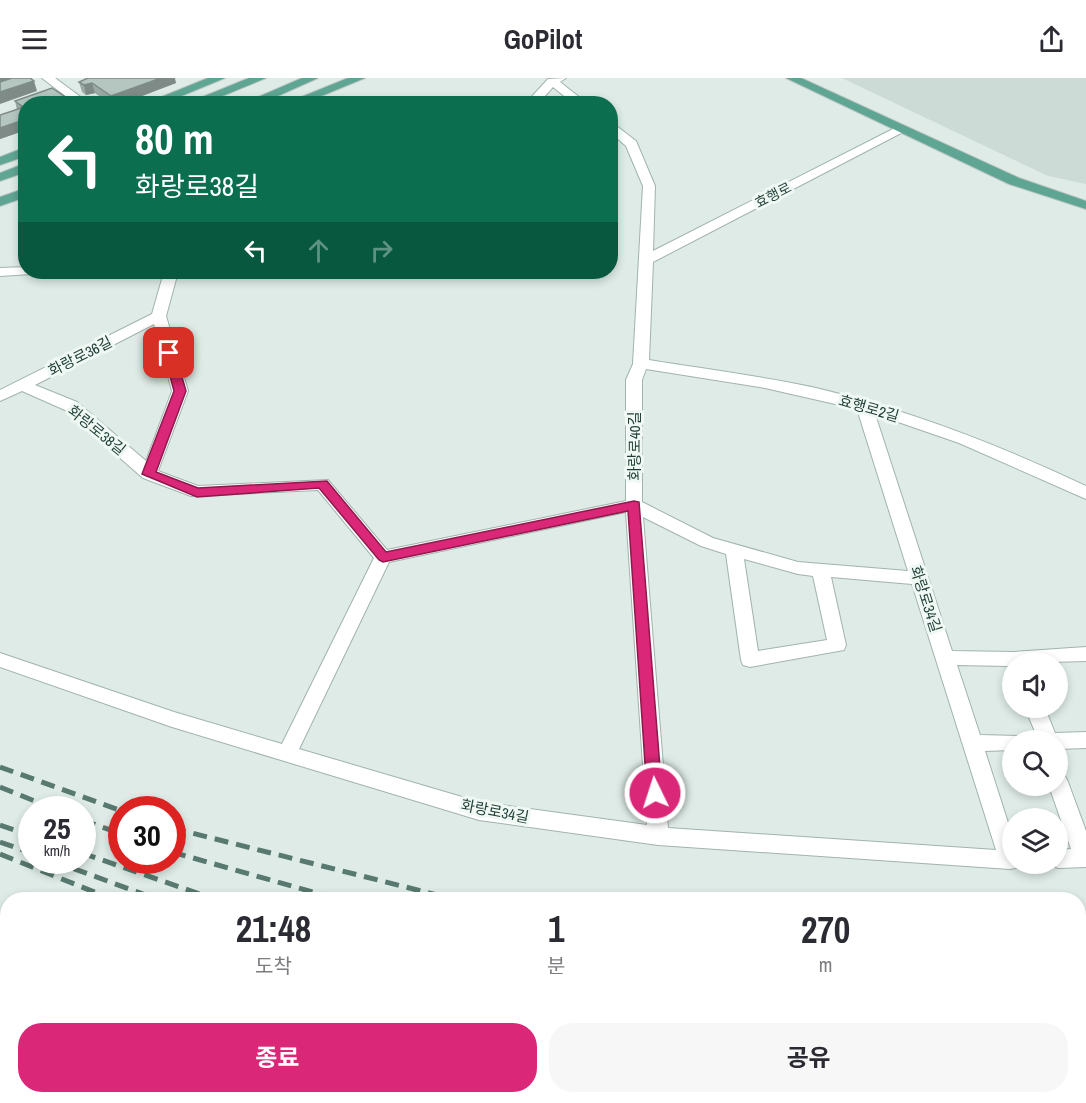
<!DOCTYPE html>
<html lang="ko">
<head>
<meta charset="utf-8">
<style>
	:root { --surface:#fff; --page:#f7f7f7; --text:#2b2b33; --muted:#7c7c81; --accent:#db2777 }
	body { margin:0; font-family:"Archivo Narrow","Noto Sans KR",sans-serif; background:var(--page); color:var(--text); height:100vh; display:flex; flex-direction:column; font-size:22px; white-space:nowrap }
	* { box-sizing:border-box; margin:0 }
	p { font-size:20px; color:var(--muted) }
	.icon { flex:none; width:33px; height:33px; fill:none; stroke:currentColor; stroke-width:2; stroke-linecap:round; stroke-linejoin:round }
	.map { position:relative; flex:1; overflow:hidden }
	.side { position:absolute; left:0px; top:814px; width:1086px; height:212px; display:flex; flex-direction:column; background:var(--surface); border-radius:24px 24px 0 0; box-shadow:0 3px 9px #0003 }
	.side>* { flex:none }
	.hud { position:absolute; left:18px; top:18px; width:600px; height:183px; border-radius:24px; box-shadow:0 3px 9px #0003; background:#0b6e4f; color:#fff; overflow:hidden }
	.buttons { position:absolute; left:1002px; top:574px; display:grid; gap:12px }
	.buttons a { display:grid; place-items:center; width:66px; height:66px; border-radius:50%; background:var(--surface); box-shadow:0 3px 9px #0003; font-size:30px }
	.speed { position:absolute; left:18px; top:718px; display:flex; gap:12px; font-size:30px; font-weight:700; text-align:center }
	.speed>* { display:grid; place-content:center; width:78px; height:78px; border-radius:50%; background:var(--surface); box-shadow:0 3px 9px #0003; line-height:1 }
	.speed small { font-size:15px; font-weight:400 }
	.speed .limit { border:9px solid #d22; background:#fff; color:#111 }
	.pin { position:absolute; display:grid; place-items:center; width:51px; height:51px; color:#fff; margin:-26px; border-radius:12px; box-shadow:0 3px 9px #0006 }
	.me { position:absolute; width:66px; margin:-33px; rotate:356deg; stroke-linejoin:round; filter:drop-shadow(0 0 4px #0008) }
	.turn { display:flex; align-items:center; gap:21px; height:126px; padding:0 18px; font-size:27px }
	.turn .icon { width:78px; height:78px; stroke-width:2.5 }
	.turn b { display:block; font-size:42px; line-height:51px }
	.lanes { display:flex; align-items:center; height:57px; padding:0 18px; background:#0003; justify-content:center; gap:30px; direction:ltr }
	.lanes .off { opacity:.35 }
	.eta { display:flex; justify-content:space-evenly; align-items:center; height:102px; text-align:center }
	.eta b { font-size:36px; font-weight:700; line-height:42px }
	.primary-button { display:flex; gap:12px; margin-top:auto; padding:12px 18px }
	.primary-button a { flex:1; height:69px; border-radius:24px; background:var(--accent); color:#fff; font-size:24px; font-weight:700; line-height:69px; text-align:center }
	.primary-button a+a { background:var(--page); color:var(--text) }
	header { display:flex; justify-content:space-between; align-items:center; height:78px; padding:0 18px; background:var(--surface); font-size:27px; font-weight:700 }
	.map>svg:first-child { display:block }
</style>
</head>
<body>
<header><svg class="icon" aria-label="menu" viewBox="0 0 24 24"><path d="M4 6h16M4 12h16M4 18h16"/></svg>GoPilot<svg class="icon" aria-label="share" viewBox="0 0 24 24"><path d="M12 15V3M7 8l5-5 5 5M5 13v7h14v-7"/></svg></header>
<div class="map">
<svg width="1086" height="1025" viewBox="0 0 1086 1025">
	<rect width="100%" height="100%" fill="#deebe6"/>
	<path fill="#ccdbd5" d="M842,0H1086V106L1048,98Z"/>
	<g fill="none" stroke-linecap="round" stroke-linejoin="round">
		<g stroke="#a1b3ad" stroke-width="2">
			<path id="minor" d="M42,0H55L90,26H76Z
				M566,0L560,4L588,26H574L553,9L538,26H525L548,1Z
				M610,43L636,63L655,108L653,173L897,49L907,52L653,184L649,282C704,291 761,298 816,310C909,332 999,367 1086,408V421L959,365L875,336L952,573L1014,574L1086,569V583L1012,585V591L1007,588L957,587L980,657L1019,658L1021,663H1012V672L985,673L1012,757V786H1021L1020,789L1010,791L658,767L479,742L172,649L0,589V575L174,634L282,666L374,480L318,412L191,418L143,400L65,332L22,313L0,323V312L152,236L164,194H178L166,238L188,313L158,393L198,408L328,402L387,472L626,423V302L633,286L643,108L626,68L610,54ZM154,246L172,313L146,383L77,324L35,307ZM646,291L765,310L857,331L908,493L798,484L713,460L642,424V302ZM626,434L647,747L479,724L299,671L389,484ZM643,439L701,468L726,476L741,582L743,587L750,589L844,572L846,567L831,499L912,506L996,772L668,750ZM744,481L798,496L813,498L827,562L758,573Z
				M26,189V194H33L31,196L0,198V190Z
				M1025,630H1045L1055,655L1086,654V670L1058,671V663H1029L1036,656Z
				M1058,696L1065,698L1068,704L1086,753V789L1058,790L1050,786H1058V772L1071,771L1049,708H1058Z"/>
		</g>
		<g stroke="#bcc5c2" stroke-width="2">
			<path id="major" d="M208,0H225L162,26H144Z
				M249,0H266L203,26H185Z
				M302,0H318L260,26H242Z
				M348,0H365L302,26H284Z
				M786,0H801L1019,100L1086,123V131L1009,106Z
				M26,69V78L0,87V79Z
				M26,85V94L0,103V95Z
				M26,110V119L0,128V119Z"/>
		</g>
		<use href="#minor" fill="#fff" fill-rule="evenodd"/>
		<use href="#major" fill="#5fa594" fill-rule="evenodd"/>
		<path stroke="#587970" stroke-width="5" stroke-dasharray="14 8" stroke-linecap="butt" d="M0,689L122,733
			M0,709L57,732
			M82,742L122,756
			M0,747L32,758
			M172,750L457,822
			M0,764L32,775
			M172,774L341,822
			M82,775L217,822
			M0,776L114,822
			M53,783L159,822
			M1078,902L1086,903
			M1078,936H1086
			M1078,964L1086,965
			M1078,991H1086
			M1078,1007H1086"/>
	</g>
	<path fill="#9baaa4" d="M79,4L176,5L121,26H110L95,15L86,17L82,14Z
		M15,23L26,26V52L0,61L17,32Z"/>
	<path fill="#7e8b86" d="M0,0H14L0,5Z
		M161,0H175L176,5L121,26H113L111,18Z
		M34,3L37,13L0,26V14Z
		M92,5L95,15L86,17L84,7Z
		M26,41V52L0,61V50Z"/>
	<path fill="#b4c6bf" stroke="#7e8b86" stroke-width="1.5" d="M12,0H30L34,3L0,14V4Z
		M88,0H161L111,18L92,5L84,7L79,4Z
		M52,10L76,26H26V31L15,23Z
		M21,30L26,34V41L0,50V37Z"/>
	<path fill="#db2777" stroke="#8e194d" stroke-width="1.5" d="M169,272L175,275L186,313L156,394L198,410L327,403L386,474L634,423L639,424L662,715L660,719L655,721L647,715L628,433L383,484L379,482L319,410L197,419L142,396L174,313L164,275Z"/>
	<g text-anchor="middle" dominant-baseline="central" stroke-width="6" stroke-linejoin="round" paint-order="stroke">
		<g font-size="14" fill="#1e3d35" stroke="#eff8f3">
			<text transform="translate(773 117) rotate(-27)">효행로</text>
		</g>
		<g font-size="15" fill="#1e3d35" stroke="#eff8f3">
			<text transform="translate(80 278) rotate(-27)">화랑로36길</text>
			<text transform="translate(869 330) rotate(16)">효행로2길</text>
			<text transform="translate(97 352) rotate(39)">화랑로38길</text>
			<text transform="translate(634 368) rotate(-90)">화랑로40길</text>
			<text transform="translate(926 521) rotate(72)">화랑로34길</text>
			<text transform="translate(495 733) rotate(11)">화랑로34길</text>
		</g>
	</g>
</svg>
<div class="buttons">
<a><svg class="icon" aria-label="sound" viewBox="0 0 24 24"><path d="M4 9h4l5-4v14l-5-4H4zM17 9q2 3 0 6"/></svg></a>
<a><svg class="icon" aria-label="search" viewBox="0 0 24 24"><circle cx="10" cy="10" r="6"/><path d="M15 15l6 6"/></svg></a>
<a><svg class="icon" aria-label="layers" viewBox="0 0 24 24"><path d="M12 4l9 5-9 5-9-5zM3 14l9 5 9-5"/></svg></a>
</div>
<div class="speed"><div>25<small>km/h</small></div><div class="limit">30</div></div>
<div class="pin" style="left:169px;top:275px;background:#d93025"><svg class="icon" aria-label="arrive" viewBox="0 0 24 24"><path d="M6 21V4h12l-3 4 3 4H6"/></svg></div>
<svg class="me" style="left:655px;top:715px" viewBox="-20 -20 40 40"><circle r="17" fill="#db2777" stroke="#fff" stroke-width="3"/><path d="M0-11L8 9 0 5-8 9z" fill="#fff"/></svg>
<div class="hud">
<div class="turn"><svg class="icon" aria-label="left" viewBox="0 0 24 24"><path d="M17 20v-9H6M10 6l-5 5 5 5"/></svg><div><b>80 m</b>화랑로38길</div></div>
<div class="lanes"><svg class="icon" aria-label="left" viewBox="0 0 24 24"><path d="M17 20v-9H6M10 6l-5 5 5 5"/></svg><svg class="icon off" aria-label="ahead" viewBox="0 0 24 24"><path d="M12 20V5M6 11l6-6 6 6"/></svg><svg class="icon off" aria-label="right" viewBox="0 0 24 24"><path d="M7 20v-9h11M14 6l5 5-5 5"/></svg></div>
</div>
<section class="side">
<div class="eta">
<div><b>21:48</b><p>도착</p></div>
<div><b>1</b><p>분</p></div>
<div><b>270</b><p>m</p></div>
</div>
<div class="primary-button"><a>종료</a><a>공유</a></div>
</section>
</div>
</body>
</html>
